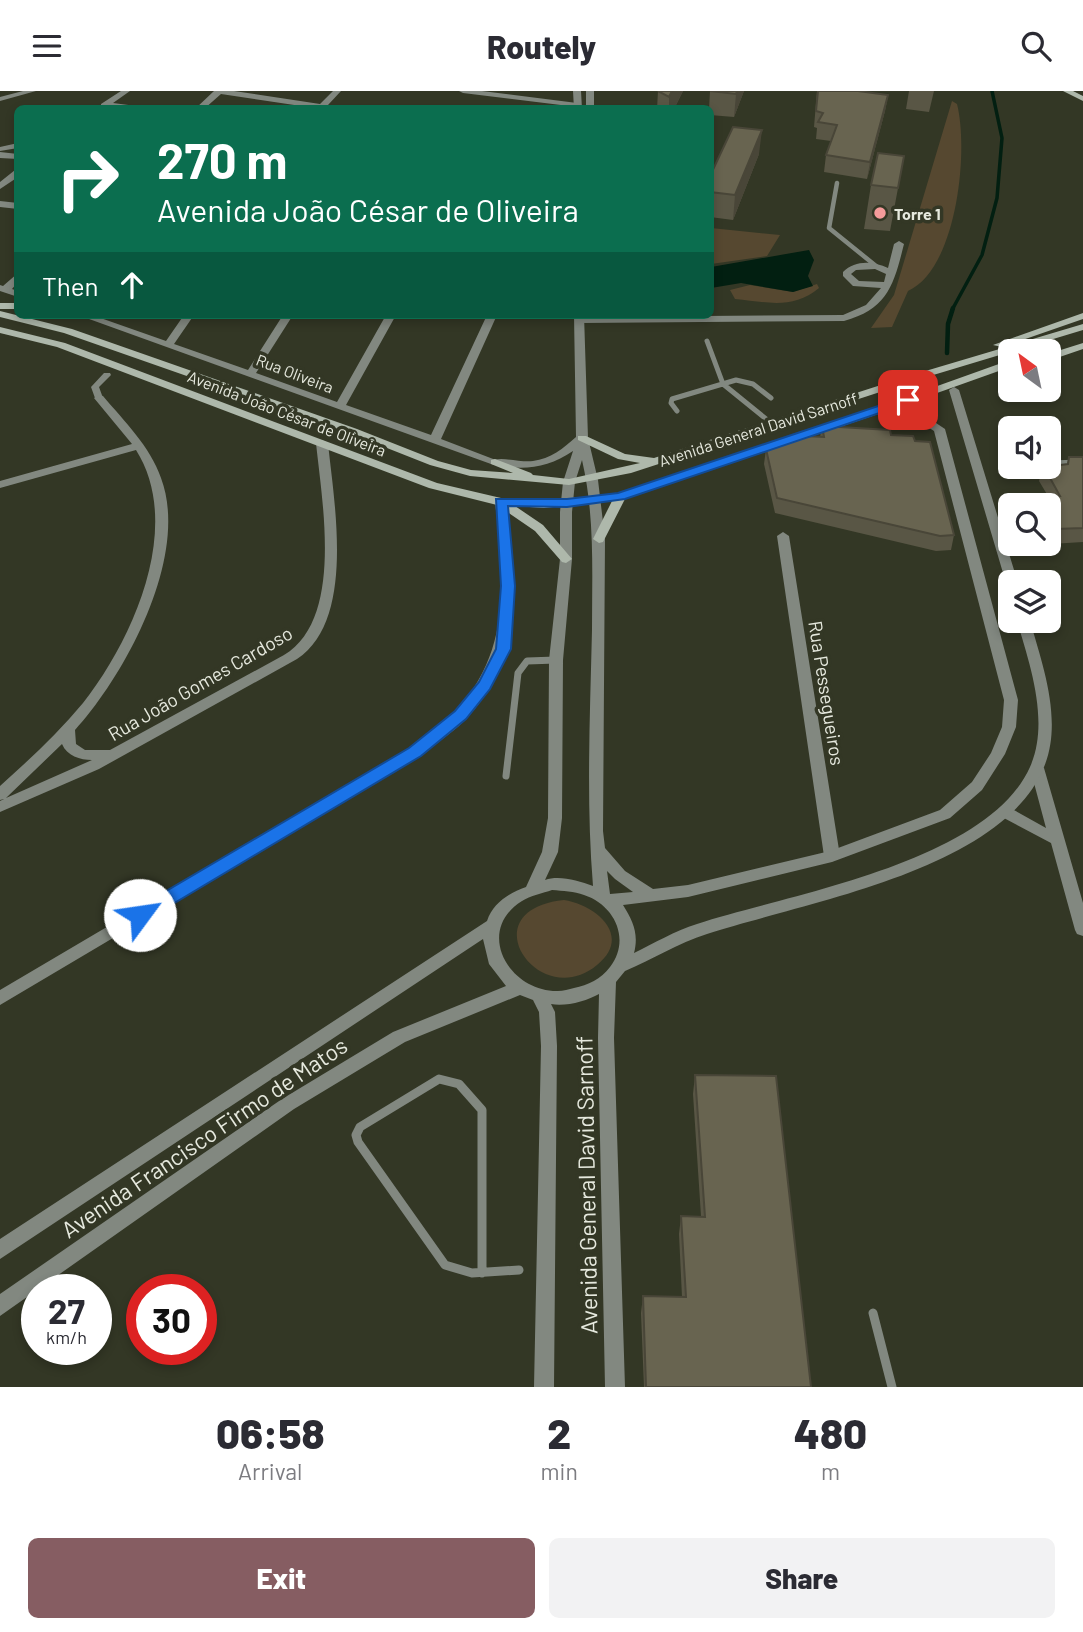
<!DOCTYPE html>
<html lang="en">
<head>
<meta charset="utf-8">
<style>
	:root { --surface:#fff; --page:#f2f2f3; --text:#2b2b33; --muted:#7c7c81; --accent:#865d62 }
	body { margin:0; font-family:Barlow,sans-serif; background:var(--page); color:var(--text); height:100vh; display:flex; flex-direction:column; font-size:26px; white-space:nowrap }
	* { box-sizing:border-box; margin:0 }
	p { font-size:23px; color:var(--muted) }
	.icon { flex:none; width:38px; height:38px; fill:none; stroke:currentColor; stroke-width:2; stroke-linecap:round; stroke-linejoin:round }
	.map { position:relative; height:1296px; overflow:hidden }
	.drawer { display:flex; flex-direction:column; background:var(--surface); flex:1 }
	.drawer>* { flex:none }
	.top-card { position:absolute; left:14px; top:14px; width:700px; height:214px; border-radius:10px; box-shadow:0 4px 10px #0003; background:#0b6e4f; color:#fff; overflow:hidden }
	.needle { width:46px; rotate:327deg }
	.buttons { position:absolute; left:998px; top:248px; display:grid; gap:14px }
	.buttons a { display:grid; place-items:center; width:63px; height:63px; border-radius:10px; background:var(--surface); box-shadow:0 4px 10px #0003; font-size:35px }
	.speed { position:absolute; left:21px; top:1183px; display:flex; gap:14px; font-size:35px; font-weight:700; text-align:center }
	.speed>* { display:grid; place-content:center; width:91px; height:91px; border-radius:50%; background:var(--surface); box-shadow:0 4px 10px #0003; line-height:1 }
	.speed small { font-size:18px; font-weight:400 }
	.speed .limit { border:10px solid #d22; background:#fff; color:#111 }
	.pin { position:absolute; display:grid; place-items:center; width:60px; height:60px; color:#fff; margin:-30px; border-radius:14px; box-shadow:0 4px 10px #0006 }
	.me { position:absolute; width:77px; margin:-38px; rotate:59deg; stroke-linejoin:round; filter:drop-shadow(0 0 5px #0008) }
	.turn { display:flex; align-items:center; gap:24px; height:147px; padding:0 28px; font-size:32px }
	.turn .icon { width:91px; height:91px; stroke-width:2.5 }
	.turn b { display:block; font-size:49px; line-height:60px }
	.then { display:flex; align-items:center; height:66px; padding:0 28px; background:#0003; gap:14px; font-size:26px }
	.eta { display:flex; justify-content:space-evenly; align-items:center; height:119px; text-align:center }
	.eta b { font-size:42px; font-weight:800; line-height:49px }
	.action { display:flex; gap:14px; margin-top:auto; padding:14px 28px }
	.action a { flex:1; height:80px; border-radius:10px; background:var(--accent); color:#fff; font-size:28px; font-weight:800; line-height:80px; text-align:center }
	.action a+a { background:var(--page); color:var(--text) }
	header { display:flex; justify-content:space-between; align-items:center; height:91px; padding:0 28px; background:var(--surface); font-size:32px; font-weight:800 }
	.map>svg:first-child { display:block }
</style>
</head>
<body>
<header><svg class="icon" aria-label="menu" viewBox="0 0 24 24"><path d="M4 6h16M4 12h16M4 18h16"/></svg>Routely<svg class="icon" aria-label="search" viewBox="0 0 24 24"><circle cx="10" cy="10" r="6"/><path d="M15 15l6 6"/></svg></header>
<div class="map">
<svg width="1083" height="1296" viewBox="0 0 1083 1296">
	<rect width="100%" height="100%" fill="#333725"/>
	<path fill="#564830" d="M952,10L957,13C969,60 957,178 908,200L892,236L871,237L894,204Z
		M711,137L780,144L767,165L711,173Z
		M817,193L819,197C793,219 766,211 735,208L730,199L750,194L793,201Z
		M564,809C596,814 633,845 597,874C539,922 468,819 564,809Z"/>
	<path fill="#021f11" d="M809,159L814,169L808,185L813,195L793,201L741,192L711,197V176Z"/>
	<g fill="none" stroke-linecap="round" stroke-linejoin="round">
		<path stroke="#021f11" stroke-width="3.5" d="M952,219L982,164L997,107L1002,47L992,0"/>
		<path stroke="#021f11" stroke-width="4.5" d="M947,262L948,233L953,217"/>
		<path stroke="#828880" stroke-width="4.5" d="M837,92L829,137L876,175"/>
		<path stroke="#828880" stroke-width="5" d="M707,250L723,293L771,332
			M677,320L671,312L672,308L736,289L753,293L771,307
			M1048,372L1083,371"/>
		<path stroke="#828880" stroke-width="7" d="M506,685L518,582L527,570L556,569"/>
		<path stroke="#828880" stroke-width="9" d="M482,1182V1019L459,993L439,988L360,1036L356,1044L358,1051L445,1174L472,1182L519,1179
			M873,1222L892,1296"/>
		<path fill="#828880" fill-rule="evenodd" d="M104,282H110L111,284L99,296L103,307L99,309L95,307L91,296Z"/>
		<path fill="#828880" fill-rule="evenodd" d="M121,0H130L113,12L159,18L101,17V13Z
			M214,0H234L320,13L333,0H341L328,14L345,18H321L221,3L204,18H195Z
			M459,0H482L577,12L581,14L577,16L463,2Z
			M18,52V57L0,60V56Z
			M0,61L18,63V68L0,67Z
			M15,79H18V86L0,98V91Z
			M0,110L18,112V118L0,116Z
			M899,150L904,153C894,193 888,218 844,230L580,232L575,229L580,226L843,224L866,214L881,197L853,195L843,185V181C855,169 873,170 888,177L894,153ZM875,178L886,183L884,191L859,190L851,183L856,179Z
			M18,182V191L12,198L18,200V206L0,200V194L3,195Z
			M78,224H92L166,250L184,224H194L174,253L248,279L283,224H293L256,282L337,311L386,224H396L346,314L431,344L487,224H497L441,348L501,371L499,373H491Z
			M99,304L103,305C124,330 150,355 161,387C190,464 126,583 75,639L76,653L85,659H110L284,564C344,528 322,411 316,352L322,349L328,352C334,412 356,529 297,568L99,678L0,721V710L4,708L0,709V695C29,669 58,642 83,612C133,549 184,435 136,359L0,397V390L132,353L94,307ZM62,653C67,665 80,669 92,669L6,707Z
			M501,407L507,411C517,489 524,570 463,631C450,644 434,653 420,665L0,914V899L410,657C426,645 443,635 456,620C512,558 504,488 495,411Z
			M783,441L789,445L840,765L837,769H827L824,765L777,445Z
			M1037,672L1044,677L1083,812V845L1077,843L1075,839L1051,752L1002,726L1000,722L1002,718H1012L1046,737L1030,677Z"/>
		<path fill="#828880" fill-rule="evenodd" d="M23,0H36L0,10V6Z
			M573,0H581L582,18H574Z
			M586,0H594V18H586Z
			M574,224H584L588,347L598,389L605,448L603,740L605,757L625,780L653,798L688,794L830,760L940,719L972,691L991,662L1002,636L1004,609L934,340L914,327L877,323L873,322V318L921,322L945,338L1018,609L1016,636L1005,663L982,699L950,727L832,771L688,806L623,814C633,830 639,843 634,862C654,852 675,840 697,833C789,803 987,772 1030,676C1050,631 1030,574 1017,530H1030C1043,575 1063,630 1044,676C1002,780 804,811 707,843C678,852 652,869 625,880L616,891L614,947L625,1296H605L598,947L599,903C587,910 565,916 551,913L555,921L557,955L554,1296H534L541,955L539,921L533,909L520,904L405,951L294,1018L0,1225V1203L282,1008L393,941L506,895L489,873L483,848L0,1168V1148L487,830C493,812 509,802 526,796L542,761L548,727L549,569L560,468V421L563,391L573,360C547,378 521,380 491,373L489,371C499,364 520,372 533,370C550,368 564,357 576,346ZM582,369C595,425 592,481 592,539C590,624 586,710 593,795C578,790 560,784 545,789L558,761L562,727L563,569L572,468V421L575,391ZM607,780L615,788L633,801L610,803ZM552,799C563,800 574,800 584,804C615,814 631,849 610,876C601,888 588,894 574,897C569,898 563,900 558,900C509,901 474,840 522,810C530,805 543,802 552,799Z
			M954,296L959,299L1018,492H1010V495L1006,492L949,299Z"/>
		<path fill="#aeb8ab" fill-rule="evenodd" d="M1063,0H1073L1083,5V10Z
			M0,212H18V218H0Z
			M0,220L72,238L357,338L438,370L471,379L513,382L491,373V369L495,368L531,382L533,384L569,388L640,372L618,368L578,349V345H586L625,363L654,367L912,284L1083,233V239L920,288L631,382L569,394L470,385L430,374L349,342L64,242L0,226Z
			M1083,222V228L1002,256L993,254Z
			M0,236L65,252L437,392L501,407L544,409L619,403L873,318L1010,269V276L881,322L625,408L603,451L599,452L593,448L612,410L544,417L515,415L543,434L572,468L566,472L562,471L535,440L497,414L429,397L57,256L0,242Z
			M1083,252V258L1048,270V263Z"/>
	</g>
	<path fill="#595645" d="M658,0H683L674,18H657Z
		M710,0H744L734,26L710,24V18H709Z
		M817,0L888,4L885,20L867,88L824,81L826,64L831,50L816,48L817,37L814,36Z
		M909,0H934L929,21L906,18Z
		M759,63L733,129L710,126V85Z
		M904,65L890,140L864,138L871,94Z
		M822,335L891,344L954,444L951,459L936,460L775,422L764,373L766,358L820,346Z
		M1069,366H1083V451L1051,453L1048,446V415H1039L1042,406L1048,405L1039,390L1043,376L1067,373Z
		M695,984L811,1296H644L641,1222L643,1205L682,1206L679,1143L681,1125H701L693,1003Z"/>
	<path fill="#494638" d="M672,0H683L674,18H669V6Z
		M737,0H744L734,26L736,3Z
		M888,4L885,20L867,88L870,71Z
		M762,39L759,63L733,129L735,104Z"/>
	<path fill="#686450" stroke="#494638" stroke-width="2" d="M658,0H672L669,6Z
		M710,0H737L736,3Z
		M818,0H858L888,4L870,71L826,64L837,34L818,31L823,22L816,20Z
		M733,36L762,39L735,104L710,101V85Z
		M878,62L904,65L898,97L871,94Z
		M822,335L890,339L891,344L913,345L915,350L930,351L954,444L940,445L777,407L766,358L804,345L824,346Z
		M1069,366H1083V437L1056,438L1048,421V415H1046L1042,406L1060,405L1044,376L1068,373Z
		M695,984L776,985L811,1296H646L643,1205L686,1206L681,1125L705,1126Z"/>
	<path fill="#1a73e8" stroke="#114b97" stroke-width="2" d="M908,305L912,306V311L625,408L567,416L508,415L515,495L511,558L490,598L466,628L421,665L146,829H134L131,824L134,819L409,657L455,620L479,591L496,558L501,495L496,408H567L618,402Z"/>
	<circle fill="#f59b9b" stroke="#333725" stroke-width="2.5" cx="880" cy="122" r="7"/>
	<g text-anchor="middle" dominant-baseline="central" stroke-width="7" stroke-linejoin="round" paint-order="stroke">
		<g font-size="16" font-weight="bold" fill="#e6e9de" stroke="#333725" text-anchor="start">
			<text x="894" y="122">Torre 1</text>
		</g>
		<g font-size="16" fill="#e6e9de" stroke="#333725">
			<text transform="translate(295 282) rotate(21)">Rua Oliveira</text>
			<text transform="translate(287 322) rotate(21)">Avenida João César de Oliveira</text>
			<text transform="translate(758 338) rotate(-18)">Avenida General David Sarnoff</text>
		</g>
		<g font-size="19" fill="#e6e9de" stroke="#333725">
			<text transform="translate(200 592) rotate(-30)">Rua João Gomes Cardoso</text>
			<text transform="translate(827 602) rotate(81)">Rua Pessegueiros</text>
		</g>
		<g font-size="23" fill="#e6e9de" stroke="#333725">
			<text transform="translate(204 1046) rotate(-34)">Avenida Francisco Firmo de Matos</text>
			<text transform="translate(586 1094) rotate(-91)">Avenida General David Sarnoff</text>
		</g>
	</g>
</svg>
<div class="buttons">
<a><svg class="needle" viewBox="-14 -14 28 28"><path d="M0-13l5 13h-10z" fill="#e53935"/><path d="M0 13l5-13h-10z" fill="#7c7c81"/></svg></a>
<a><svg class="icon" aria-label="sound" viewBox="0 0 24 24"><path d="M4 9h4l5-4v14l-5-4H4zM17 9q2 3 0 6"/></svg></a>
<a><svg class="icon" aria-label="search" viewBox="0 0 24 24"><circle cx="10" cy="10" r="6"/><path d="M15 15l6 6"/></svg></a>
<a><svg class="icon" aria-label="layers" viewBox="0 0 24 24"><path d="M12 4l9 5-9 5-9-5zM3 14l9 5 9-5"/></svg></a>
</div>
<div class="speed"><div>27<small>km/h</small></div><div class="limit">30</div></div>
<div class="pin" style="left:908px;top:309px;background:#d93025"><svg class="icon" aria-label="arrive" viewBox="0 0 24 24"><path d="M6 21V4h12l-3 4 3 4H6"/></svg></div>
<svg class="me" style="left:140px;top:824px" viewBox="-20 -20 40 40"><circle r="19" fill="#fff"/><path d="M0-13L10 11 0 6-10 11z" fill="#1a73e8"/></svg>
<div class="top-card">
<div class="turn"><svg class="icon" aria-label="right" viewBox="0 0 24 24"><path d="M7 20v-9h11M14 6l5 5-5 5"/></svg><div><b>270 m</b>Avenida João César de Oliveira</div></div>
<div class="then">Then<svg class="icon" aria-label="ahead" viewBox="0 0 24 24"><path d="M12 20V5M6 11l6-6 6 6"/></svg></div>
</div>
</div>
<section class="drawer">
<div class="eta">
<div><b>06:58</b><p>Arrival</p></div>
<div><b>2</b><p>min</p></div>
<div><b>480</b><p>m</p></div>
</div>
<div class="action"><a>Exit</a><a>Share</a></div>
</section>
</body>
</html>
